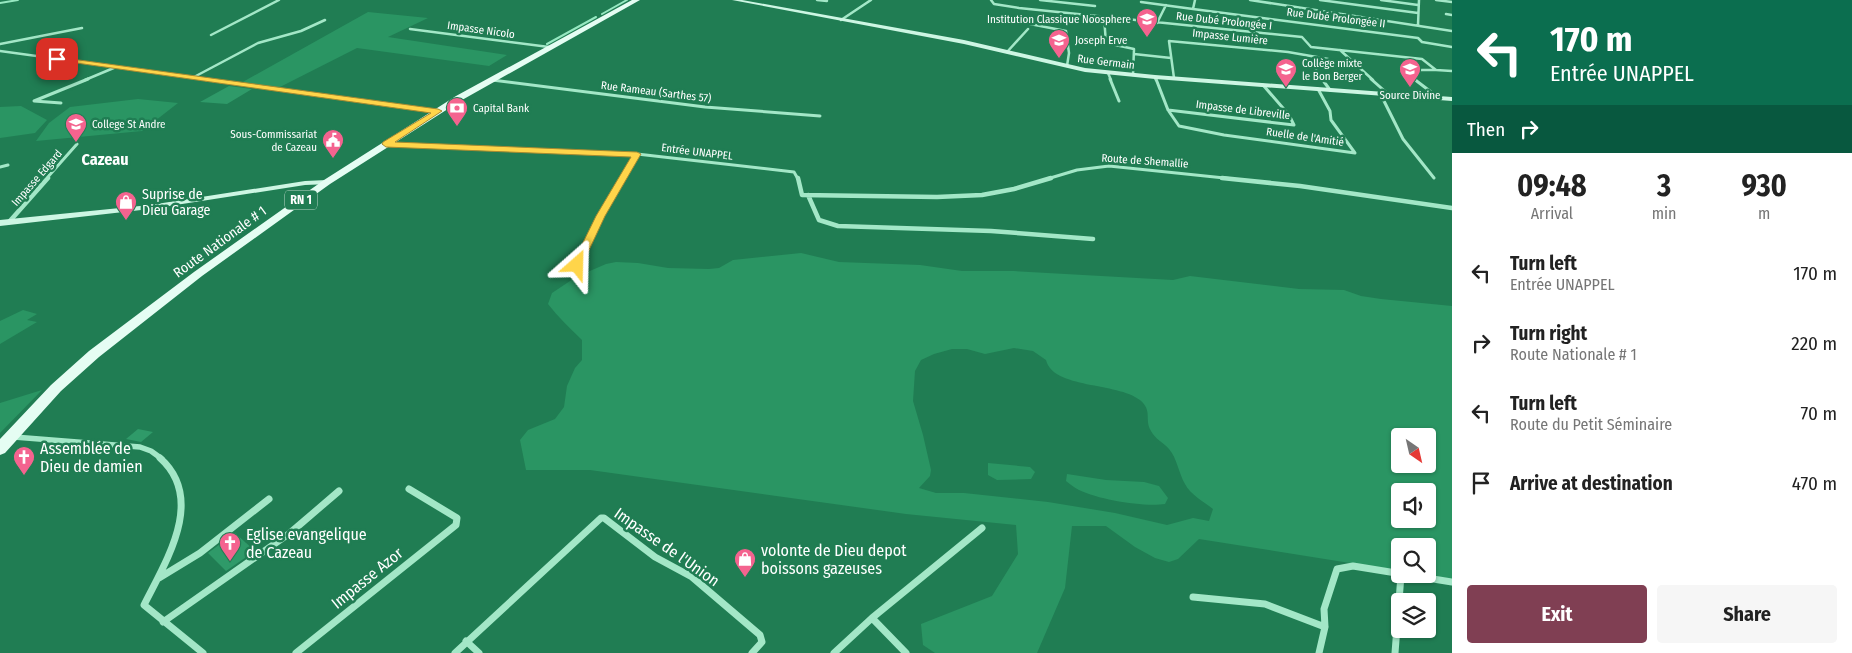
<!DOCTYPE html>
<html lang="en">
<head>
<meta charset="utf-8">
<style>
	:root { --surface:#fff; --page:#f6f6f6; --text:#222; --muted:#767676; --accent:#803f53 }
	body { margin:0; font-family:"Fira Sans Condensed",sans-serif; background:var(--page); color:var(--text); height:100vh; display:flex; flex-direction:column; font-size:19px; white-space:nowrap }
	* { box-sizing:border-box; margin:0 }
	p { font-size:16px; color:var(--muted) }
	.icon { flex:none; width:28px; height:28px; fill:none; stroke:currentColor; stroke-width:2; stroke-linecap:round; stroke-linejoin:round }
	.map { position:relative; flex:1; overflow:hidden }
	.sheet { display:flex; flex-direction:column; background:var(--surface); width:400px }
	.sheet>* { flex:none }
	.hud { background:#0b6e4f; color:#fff; overflow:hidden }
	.needle { width:32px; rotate:146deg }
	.tools { position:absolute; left:1391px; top:428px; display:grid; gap:10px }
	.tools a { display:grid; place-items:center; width:45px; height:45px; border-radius:5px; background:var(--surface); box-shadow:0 1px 4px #0004; font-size:25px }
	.pin { position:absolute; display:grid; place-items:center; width:42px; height:42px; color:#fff; margin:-21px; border-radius:10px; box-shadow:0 2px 8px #0006 }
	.me { position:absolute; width:55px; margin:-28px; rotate:25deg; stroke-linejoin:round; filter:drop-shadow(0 0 4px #0008) }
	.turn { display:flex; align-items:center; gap:18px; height:105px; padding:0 15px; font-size:22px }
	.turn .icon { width:65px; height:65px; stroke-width:2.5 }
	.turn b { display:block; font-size:35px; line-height:42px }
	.then { display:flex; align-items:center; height:48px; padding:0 15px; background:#0003; gap:10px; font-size:19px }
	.eta { display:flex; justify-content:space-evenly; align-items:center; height:85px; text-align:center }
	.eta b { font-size:30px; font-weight:700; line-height:35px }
	.button { display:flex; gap:10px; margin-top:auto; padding:10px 15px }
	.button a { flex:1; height:58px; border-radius:5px; background:var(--accent); color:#fff; font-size:20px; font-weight:700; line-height:58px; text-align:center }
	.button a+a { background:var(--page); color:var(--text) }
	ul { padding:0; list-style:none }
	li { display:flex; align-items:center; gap:15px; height:70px; padding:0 15px }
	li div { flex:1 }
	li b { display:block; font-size:19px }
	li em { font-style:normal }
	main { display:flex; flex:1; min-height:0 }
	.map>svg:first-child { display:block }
</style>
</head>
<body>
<main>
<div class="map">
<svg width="1452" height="653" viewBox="0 0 1452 653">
	<rect width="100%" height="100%" fill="#207d53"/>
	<path fill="#2a9563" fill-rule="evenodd" d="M368,12L428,18L388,37L507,55L489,66L357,48L278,88L241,83Z
		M138,99L178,103L142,131L36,141L49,123L70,107Z
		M21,106L47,120L35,133L0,138V107Z
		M801,253L839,262L920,265L962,271H1013L1173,280L1190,276L1299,289L1344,290L1361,296L1381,299L1452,306V579L1420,574H1428V546H1400V571L1199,539L1178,559L1169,562L1155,558L1135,547L1106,526H1072L1065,588L1037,653H935L923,645L921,624L992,596L1018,554L1016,525L906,514L590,470H526L520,440L528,430L555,419L564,407L567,386L575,368L582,360V340C570,328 558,317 548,304L552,293L576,277L606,264L616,262L638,263L668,268L709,269L719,268L733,260ZM1014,348L1033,351L1046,360C1053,389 1117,382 1140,400C1153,411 1144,419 1151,431C1155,439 1164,443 1169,449C1177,458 1179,474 1185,484C1190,494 1204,502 1213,509L1209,521L1193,518L1167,525L1115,513L1048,502L964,493H936L919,488L930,476L931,470L923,435L913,401L915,371L921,360L934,354L952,349H967L985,354ZM1400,436H1428V464H1400ZM1400,491H1428V519H1400Z
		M23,310L37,314L27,320L37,322L0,344V321Z
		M42,390L0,433V403Z
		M988,463L1030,467L1035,472L1031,479L997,480L988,475Z
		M1067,474L1106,480L1144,482L1159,486L1168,498L1165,504C1143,507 1100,500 1079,490C1075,488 1070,484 1066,481Z"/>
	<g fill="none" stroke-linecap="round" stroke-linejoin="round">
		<path stroke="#96e8c1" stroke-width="2" d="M0,3L18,0
			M602,14L627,0
			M547,44L596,17"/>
	</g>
	<path fill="#2f9a69" d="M229,86L252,89L227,104L200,102Z
		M138,429L153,432L141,442L126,439Z
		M235,533L255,551L226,571L208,553Z"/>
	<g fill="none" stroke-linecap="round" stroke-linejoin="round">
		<path stroke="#a3e7c7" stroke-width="2.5" d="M817,0L827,1
			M991,0L994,4L1019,8L1302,37L1311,47L1422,59L1436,70L1452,71
			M1040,0L1095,6
			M1195,0L1193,9L1418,38L1422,42L1452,47
			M1250,0L1452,31
			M1320,0L1418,13
			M1381,0L1418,5
			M1436,0L1452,2
			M1141,2L1193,9
			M1446,14L1452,15
			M1104,17L1106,43L1134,49L1133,75
			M841,20L871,0
			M1026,21L1030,24L1066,31L1069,53L1067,66
			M1157,23L1166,5
			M1418,25L1419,0
			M410,29L549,47
			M211,35L279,0
			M0,44L82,28
			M1340,50L1373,80
			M0,51L211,80
			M1007,52L1028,29
			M1134,54L1171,58
			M1316,70L1323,80
			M1108,73L1111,80
			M194,77L258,43L301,31L325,20
			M1155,77L1156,80
			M1174,78L1169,41L1288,52L1328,59
			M85,80L116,67
			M1416,80L1403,70H1436"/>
		<path stroke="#a3e7c7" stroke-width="3" d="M201,79L438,111
			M1110,79L1119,101
			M1156,79L1168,110L1179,126L1224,135L1355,153L1331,120L1330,111L1318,89
			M1322,79L1330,90
			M1371,79L1388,94
			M1414,79L1439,98
			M492,80L705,107L820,116
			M1380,93L1403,139L1434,178
			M61,103L34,101L88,79
			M1168,110L1294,125L1289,115L1263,85
			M387,144L637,154L794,172L798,179
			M0,167L8,165
			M46,179L77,144
			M622,179L637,154
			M1047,179L1077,170L1109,166L1234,179"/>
		<path stroke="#a3e7c7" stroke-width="4.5" d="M798,178L802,195L937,197L982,195L1014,189L1051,178
			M1222,178L1300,186L1452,208
			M808,195L819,220L838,226L991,231L1093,239
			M9,222L48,178
			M577,265L600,216L623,178"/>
		<path stroke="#a3e7c7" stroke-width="5.5" d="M14,437L140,447L151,451L162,459"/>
		<path stroke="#a3e7c7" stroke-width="7" d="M160,458C206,499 166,561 144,605L203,653
			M159,578L200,553L269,499
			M1193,597L1265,604L1325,627
			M872,618L906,653
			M163,622L290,533L339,491
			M466,641L479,653
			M296,653L456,525L457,518L409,489
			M455,653L601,518H604L655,557L692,577L760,635L762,642L752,653
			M834,653L872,618L982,528
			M1319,653L1325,627L1324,609L1337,569L1353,566L1452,582
			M1395,653L1401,575"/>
		<path fill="#cdf6e3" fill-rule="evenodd" d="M732,0H742L964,40L1085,68L1155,75L1452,97V101L1155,79L1085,72L964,44Z
			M327,180H330V184L305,185L150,209L0,226V220L150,205L305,181Z"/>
		<path fill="#e5fdf3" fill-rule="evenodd" d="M632,0H640L462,100L330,184L202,276L99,357L61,391L5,453L0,455V439L51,385L89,351L194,272L324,180L456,96Z"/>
	</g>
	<path fill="#ffd54a" stroke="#a68a30" d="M57,57L438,109L442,111L395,142L637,152L641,154L605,216L582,265L577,268L572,265L596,216L631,157L386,147L382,144L383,142L431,113L55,60L54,59Z"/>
	<defs>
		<g id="school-pin" transform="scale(1.125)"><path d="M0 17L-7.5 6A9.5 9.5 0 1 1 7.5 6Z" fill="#f4638f" stroke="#207d53"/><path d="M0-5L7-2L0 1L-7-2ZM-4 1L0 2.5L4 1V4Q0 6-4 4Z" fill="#fff"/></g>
		<g id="bank-pin" transform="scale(1.125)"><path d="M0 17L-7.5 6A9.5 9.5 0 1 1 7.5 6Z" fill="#f4638f" stroke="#207d53"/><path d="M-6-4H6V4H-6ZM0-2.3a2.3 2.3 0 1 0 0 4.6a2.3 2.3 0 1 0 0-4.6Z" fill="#fff"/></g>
		<g id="civic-pin" transform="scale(1.125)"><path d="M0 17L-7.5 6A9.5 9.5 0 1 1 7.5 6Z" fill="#f4638f" stroke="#207d53"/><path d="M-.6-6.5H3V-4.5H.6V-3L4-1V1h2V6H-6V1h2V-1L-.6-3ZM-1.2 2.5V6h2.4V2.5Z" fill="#fff"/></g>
		<g id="shop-pin" transform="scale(1.125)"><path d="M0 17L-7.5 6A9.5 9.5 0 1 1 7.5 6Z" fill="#f4638f" stroke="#207d53"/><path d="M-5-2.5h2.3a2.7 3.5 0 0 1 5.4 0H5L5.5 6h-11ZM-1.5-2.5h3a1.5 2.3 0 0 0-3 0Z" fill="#fff"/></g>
		<g id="church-pin" transform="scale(1.125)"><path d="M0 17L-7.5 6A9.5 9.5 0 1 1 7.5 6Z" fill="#f4638f" stroke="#207d53"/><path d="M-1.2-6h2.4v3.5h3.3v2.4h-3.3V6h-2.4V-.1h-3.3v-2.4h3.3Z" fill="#fff"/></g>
	</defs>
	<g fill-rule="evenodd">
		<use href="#school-pin" x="1147" y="19"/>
		<use href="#school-pin" x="1059" y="40"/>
		<use href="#school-pin" x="1286" y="69"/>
		<use href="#school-pin" x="1410" y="69"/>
		<use href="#bank-pin" x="457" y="108"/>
		<use href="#school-pin" x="76" y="124"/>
		<use href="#civic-pin" x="333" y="140"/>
		<use href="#shop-pin" x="126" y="202"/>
		<use href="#church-pin" x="24" y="457"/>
		<use href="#church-pin" x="230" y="543"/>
		<use href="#shop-pin" x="745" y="559"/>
	</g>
	<g text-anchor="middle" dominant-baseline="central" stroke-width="5" stroke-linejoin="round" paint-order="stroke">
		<g font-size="11" fill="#fff" stroke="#207d53">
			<text transform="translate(1336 18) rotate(7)">Rue Dubé Prolongée II</text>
			<text transform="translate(1224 21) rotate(6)">Rue Dubé Prolongée I</text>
			<text transform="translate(481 30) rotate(8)">Impasse Nicolo</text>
			<text transform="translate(1230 37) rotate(6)">Impasse Lumière</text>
			<text transform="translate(1106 62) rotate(7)">Rue Germain</text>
			<text transform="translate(656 92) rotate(7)">Rue Rameau (Sarthes 57)</text>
			<text transform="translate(1243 110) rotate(7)">Impasse de Libreville</text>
			<text transform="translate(1305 137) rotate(8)">Ruelle de l'Amitié</text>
			<text transform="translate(697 152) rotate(7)">Entrée UNAPPEL</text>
			<text transform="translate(1145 161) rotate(4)">Route de Shemallie</text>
			<text transform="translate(37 178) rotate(-49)">Impasse Edgard</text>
		</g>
		<g font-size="11" fill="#fff" stroke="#207d53" text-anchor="start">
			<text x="1131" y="19" text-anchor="end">Institution Classique Noosphere</text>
			<text x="1075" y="40">Joseph Erve</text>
			<text x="1302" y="63">Collège mixte<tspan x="1302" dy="13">le Bon Berger</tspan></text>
			<text x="1410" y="95" text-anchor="middle">Source Divine</text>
			<text x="473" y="108">Capital Bank</text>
			<text x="92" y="124">College St Andre</text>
			<text x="317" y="134" text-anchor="end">Sous-Commissariat<tspan x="317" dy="13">de Cazeau</tspan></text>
		</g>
		<rect fill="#207d53" stroke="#bcd8cb" stroke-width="1" x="285" y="190.5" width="32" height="19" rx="4"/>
		<g font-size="12" font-weight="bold" fill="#fff">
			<text x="301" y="200">RN 1</text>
		</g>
		<g font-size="14" fill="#fff" stroke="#207d53" text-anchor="start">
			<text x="142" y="194">Suprise de<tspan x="142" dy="16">Dieu Garage</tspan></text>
		</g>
		<g font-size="14" fill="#fff" stroke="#207d53">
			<text transform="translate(220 242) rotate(-36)">Route Nationale # 1</text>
		</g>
		<g font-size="16" font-weight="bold" fill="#fff" stroke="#207d53">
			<text x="105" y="159">Cazeau</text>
		</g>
		<g font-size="16" fill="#fff" stroke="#207d53" text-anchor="start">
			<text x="40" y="448">Assemblée de<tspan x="40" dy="18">Dieu de damien</tspan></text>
			<text x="246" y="534">Eglise evangelique<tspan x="246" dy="18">de Cazeau</tspan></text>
			<text x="761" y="550">volonte de Dieu depot<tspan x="761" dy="18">boissons gazeuses</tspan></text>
		</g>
		<g font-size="16" fill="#fff" stroke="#207d53">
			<text transform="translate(667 547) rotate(35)">Impasse de l'Union</text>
			<text transform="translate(367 578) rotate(-39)">Impasse Azor</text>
		</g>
	</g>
</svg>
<div class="tools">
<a><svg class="needle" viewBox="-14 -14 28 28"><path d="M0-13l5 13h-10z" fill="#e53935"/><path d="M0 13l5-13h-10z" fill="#767676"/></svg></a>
<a><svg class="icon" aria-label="sound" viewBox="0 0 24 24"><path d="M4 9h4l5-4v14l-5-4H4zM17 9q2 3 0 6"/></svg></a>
<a><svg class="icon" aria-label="search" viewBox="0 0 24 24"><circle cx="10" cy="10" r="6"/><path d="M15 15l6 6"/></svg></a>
<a><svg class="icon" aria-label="layers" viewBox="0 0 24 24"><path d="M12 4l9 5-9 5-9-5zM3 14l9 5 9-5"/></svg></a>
</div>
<div class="pin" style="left:57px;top:59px;background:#d93025"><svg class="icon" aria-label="arrive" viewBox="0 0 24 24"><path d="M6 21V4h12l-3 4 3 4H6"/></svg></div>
<svg class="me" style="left:577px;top:265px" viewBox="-20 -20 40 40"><path d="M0-17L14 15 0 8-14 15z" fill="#ffd54a" stroke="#fff" stroke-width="4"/></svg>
</div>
<section class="sheet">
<div class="hud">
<div class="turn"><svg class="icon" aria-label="left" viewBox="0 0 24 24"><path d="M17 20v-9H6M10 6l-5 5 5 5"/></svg><div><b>170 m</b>Entrée UNAPPEL</div></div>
<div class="then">Then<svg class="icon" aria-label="right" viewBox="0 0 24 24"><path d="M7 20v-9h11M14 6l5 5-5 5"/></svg></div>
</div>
<div class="eta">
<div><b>09:48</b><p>Arrival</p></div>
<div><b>3</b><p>min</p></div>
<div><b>930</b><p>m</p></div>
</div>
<ul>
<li><svg class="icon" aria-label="left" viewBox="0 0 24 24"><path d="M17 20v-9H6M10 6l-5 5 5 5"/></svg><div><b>Turn left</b><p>Entrée UNAPPEL</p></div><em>170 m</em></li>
<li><svg class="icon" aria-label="right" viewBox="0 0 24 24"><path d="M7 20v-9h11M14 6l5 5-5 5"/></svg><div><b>Turn right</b><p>Route Nationale # 1</p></div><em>220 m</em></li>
<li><svg class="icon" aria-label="left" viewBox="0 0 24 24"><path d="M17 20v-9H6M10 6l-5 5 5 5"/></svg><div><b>Turn left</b><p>Route du Petit Séminaire</p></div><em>70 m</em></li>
<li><svg class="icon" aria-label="arrive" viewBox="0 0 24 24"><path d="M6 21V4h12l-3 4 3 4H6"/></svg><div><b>Arrive at destination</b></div><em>470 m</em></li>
</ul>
<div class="button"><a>Exit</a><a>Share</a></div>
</section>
</main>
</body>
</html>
